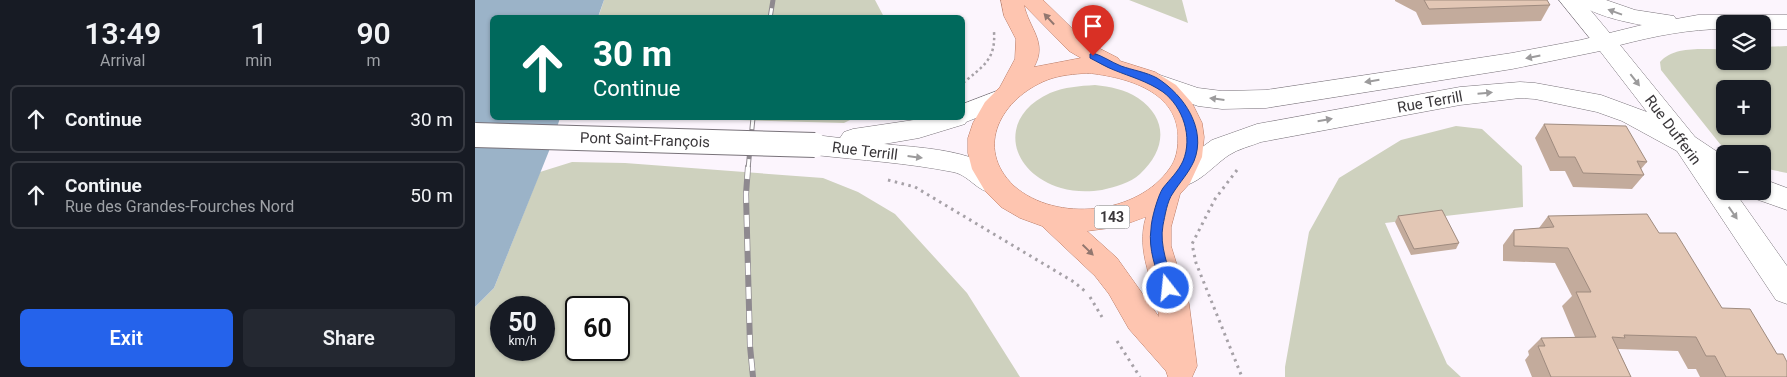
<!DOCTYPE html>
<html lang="en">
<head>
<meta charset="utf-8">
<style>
	:root { --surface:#171b24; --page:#242831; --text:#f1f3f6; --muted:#9ea1a6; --line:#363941; --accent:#2563eb }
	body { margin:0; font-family:Roboto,sans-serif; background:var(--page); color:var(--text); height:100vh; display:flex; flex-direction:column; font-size:19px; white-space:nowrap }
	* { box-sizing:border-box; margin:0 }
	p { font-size:16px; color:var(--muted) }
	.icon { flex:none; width:28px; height:28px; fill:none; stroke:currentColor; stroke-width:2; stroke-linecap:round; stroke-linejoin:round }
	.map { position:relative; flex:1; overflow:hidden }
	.side { display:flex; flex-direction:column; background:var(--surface); width:475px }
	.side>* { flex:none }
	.guide { position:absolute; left:15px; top:15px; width:475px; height:105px; border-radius:8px; box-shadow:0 1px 4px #0004; background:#00695c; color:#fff; overflow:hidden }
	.buttons { position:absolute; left:1241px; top:15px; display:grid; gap:10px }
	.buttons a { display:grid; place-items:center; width:55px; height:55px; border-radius:8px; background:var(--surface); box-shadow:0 1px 4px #0004; font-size:25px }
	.speed { position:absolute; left:15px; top:296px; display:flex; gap:10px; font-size:25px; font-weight:700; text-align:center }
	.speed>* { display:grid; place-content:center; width:65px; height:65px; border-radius:50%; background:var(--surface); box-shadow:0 1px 4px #0004; line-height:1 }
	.speed small { font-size:12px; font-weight:400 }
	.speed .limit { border:2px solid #111; border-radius:8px; background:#fff; color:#111 }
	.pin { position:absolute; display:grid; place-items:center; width:42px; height:42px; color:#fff; margin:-51px -21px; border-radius:50% 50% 50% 0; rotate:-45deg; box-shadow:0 0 5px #0007 }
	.pin .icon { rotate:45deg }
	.me { position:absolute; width:55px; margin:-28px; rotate:344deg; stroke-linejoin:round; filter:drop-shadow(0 0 4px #0008) }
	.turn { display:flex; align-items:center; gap:18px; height:105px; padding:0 20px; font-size:22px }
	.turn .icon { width:65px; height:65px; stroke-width:2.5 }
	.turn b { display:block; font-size:35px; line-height:42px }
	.eta { display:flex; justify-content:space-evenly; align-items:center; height:85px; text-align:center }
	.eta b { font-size:30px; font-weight:600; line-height:35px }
	.cta { display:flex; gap:10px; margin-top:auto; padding:10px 20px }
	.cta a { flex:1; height:58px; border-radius:8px; background:var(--accent); color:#fff; font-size:20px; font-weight:600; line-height:58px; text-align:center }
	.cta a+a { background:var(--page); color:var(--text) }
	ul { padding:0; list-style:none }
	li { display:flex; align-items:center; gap:15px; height:68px; margin:0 10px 8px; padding:0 10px; border:2px solid var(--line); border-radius:8px }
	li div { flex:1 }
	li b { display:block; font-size:19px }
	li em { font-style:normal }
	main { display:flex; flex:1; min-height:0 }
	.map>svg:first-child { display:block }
</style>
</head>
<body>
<main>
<section class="side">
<div class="eta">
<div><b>13:49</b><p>Arrival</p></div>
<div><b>1</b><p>min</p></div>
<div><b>90</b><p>m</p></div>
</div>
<ul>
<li><svg class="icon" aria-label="ahead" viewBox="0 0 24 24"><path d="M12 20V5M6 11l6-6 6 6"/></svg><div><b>Continue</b></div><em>30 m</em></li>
<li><svg class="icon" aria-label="ahead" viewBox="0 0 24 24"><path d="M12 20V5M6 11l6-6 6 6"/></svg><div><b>Continue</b><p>Rue des Grandes-Fourches Nord</p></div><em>50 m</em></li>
</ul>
<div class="cta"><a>Exit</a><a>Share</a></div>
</section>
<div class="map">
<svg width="1312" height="377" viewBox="0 0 1312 377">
	<rect width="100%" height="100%" fill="#fcf5fd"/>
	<path fill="#ced1be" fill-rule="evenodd" d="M129,0H400L409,17L123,18Z
		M654,0H707L713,23Z
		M1312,46V173L1288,168V154H1258L1245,144L1186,70L1185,62C1200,45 1230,50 1250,49V61H1288V47ZM1250,89H1288V126H1250Z
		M620,85C635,87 650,89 663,98C694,119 691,150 665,174C655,183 640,187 627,190C614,192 599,192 586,188C533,172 522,117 575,93C590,87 604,86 620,85Z
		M196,118H379L369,123Z
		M981,126L1007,129L1047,166L1048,207L910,223L972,364L986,377H810V367L834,232L864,178L926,140Z
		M97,162L150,163L348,178L383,192L420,214L492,293L545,377H0V307L19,288L65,172ZM26,308H69V350H26ZM101,308H144V350H101Z"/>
	<path fill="#9bb3c8" d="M0,0H129L123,17L18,18V118H85L76,146L19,288L0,307Z"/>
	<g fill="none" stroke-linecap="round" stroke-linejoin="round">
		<g stroke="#787279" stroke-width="1">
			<path id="minor" d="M1084,0H1107L1138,37L1141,42L1138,47L1130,49L1122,47Z"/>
		</g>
		<g stroke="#787279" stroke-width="1">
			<path id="tertiary" d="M1102,0H1131L1160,10L1199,16L1201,19L1223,15H1312V29H1288V24H1250V29C1214,29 1180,36 1145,45L1220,137L1250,157V191H1259L1312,266V304L1301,300L1202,151L1147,121L1122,112L1060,99L1045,98L985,105L786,142C776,146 763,149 754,155C736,167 717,193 694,185L690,178L694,171L737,140L782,124L985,87L1045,82L1060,83L1126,95L1172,112L1125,51L1037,69L791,108L747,109L723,106L667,86L664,80L667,74L676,72L723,88L747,91L791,90L1037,53L1106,40L1167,25C1150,22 1111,14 1102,0Z
				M527,89L536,92L539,98L536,104L491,122L490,124L444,138L409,144C444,148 514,149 533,184L529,191C504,199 498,176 478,172C433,163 385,160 340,155L331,152L327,145L331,138L340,135L365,138L369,132L378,129L452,118H488V104Z
				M1288,179L1312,188V210L1278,198L1275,191H1288Z"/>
		</g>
		<g stroke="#b97b65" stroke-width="1">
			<path id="primary" d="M526,0H568L610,41L643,58L645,61L680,72L701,85L717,103L727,123L729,137L727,157L715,183L705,194L696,227V246L714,304L722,366L717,377H693L691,371L654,329L634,294L620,276L567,226L545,218L526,207L510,191L497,169L493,153V138L498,123L510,102L525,87L540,59L541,39L529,16ZM549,5L594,51L606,58L559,67C573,42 554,29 549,5ZM613,73C651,77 705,91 703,140C703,149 701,160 695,168C663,215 581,223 539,186C498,147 527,98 572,80C585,75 599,74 613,73ZM671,217C660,253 680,282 684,317L642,258L612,231L643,227Z"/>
		</g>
		<path stroke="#a6a1a7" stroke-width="2.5" stroke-dasharray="2.5 3" stroke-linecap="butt" d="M488,83C507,67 521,60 519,32"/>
		<path stroke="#a6a1a7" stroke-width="3" stroke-dasharray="2.5 4.5" stroke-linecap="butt" d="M762,170L740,199L717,244L721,263L767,377
			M413,180L440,187L599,282L611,292
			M615,297L627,317
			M642,341L665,377"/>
		<use href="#minor" fill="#fff" fill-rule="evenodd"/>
		<use href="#tertiary" fill="#fff" fill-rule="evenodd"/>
		<use href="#primary" fill="#fec5b0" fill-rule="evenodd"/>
		<g stroke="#8e898f" stroke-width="5">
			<path id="rail-far1" d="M295,18L298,0
				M273,169L278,118"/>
		</g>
		<g stroke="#8e898f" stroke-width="6">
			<path id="rail" d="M273,167L271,194L275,346L278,377"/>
		</g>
		<use href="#rail-far1" stroke="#fff" stroke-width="3" stroke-dasharray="10" stroke-linecap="butt"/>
		<use href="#rail" stroke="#fff" stroke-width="4.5" stroke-dasharray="12" stroke-linecap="butt"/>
		<g stroke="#787279" stroke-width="26" stroke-linecap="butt">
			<path id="tertiary-bridge" d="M0,135L340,145"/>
		</g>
		<use href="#tertiary-bridge" stroke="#fff" stroke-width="24"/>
	</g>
	<path fill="#c3ab9c" d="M920,0H1072L1075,5L1066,21L947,25L941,12L920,1Z
		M1069,124L1172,162L1166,169L1169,175L1157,189L1098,187L1090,171H1075L1060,138Z
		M923,216L984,243L981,249L936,255L920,222Z
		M1073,216L1184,233L1247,308L1312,377H1225L1221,369H1213L1203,351L1143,349L1156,377H1057L1050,360L1054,355L1053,351L1066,338L1100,337L1087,306L1097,296L1080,263L1028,261V245L1039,230L1064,228Z"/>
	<path fill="#e3c7b5" stroke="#9f8b7f" d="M949,0H1072L1075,5L954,9Z
		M1069,124L1151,126L1172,162L1162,161L1169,175L1108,173L1100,157H1084Z
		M967,210L984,243L939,249L923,216Z
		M1172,214L1184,233H1201L1247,308L1275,309L1302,354H1308L1312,362V377H1251L1240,356H1231L1221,337L1149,335L1150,338L1137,337L1156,377H1076L1063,346H1070L1066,338L1121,337L1101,292H1116L1093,248L1039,246V230L1079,227L1073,216Z"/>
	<defs><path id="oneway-solid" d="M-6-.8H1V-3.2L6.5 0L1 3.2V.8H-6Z" transform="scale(1.25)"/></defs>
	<g fill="#9c9b9c">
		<use href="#oneway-solid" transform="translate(1140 12) rotate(-160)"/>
		<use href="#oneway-solid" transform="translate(1058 57) rotate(169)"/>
		<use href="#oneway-solid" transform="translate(1160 80) rotate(52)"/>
		<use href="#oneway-solid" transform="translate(897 81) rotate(171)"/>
		<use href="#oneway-solid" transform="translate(1010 93) rotate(-5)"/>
		<use href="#oneway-solid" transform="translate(742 99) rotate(-173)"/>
		<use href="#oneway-solid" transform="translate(850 120) rotate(-10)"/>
		<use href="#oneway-solid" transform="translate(440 157) rotate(7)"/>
		<use href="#oneway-solid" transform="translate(1258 213) rotate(55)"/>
	</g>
	<g fill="#92776f">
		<use href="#oneway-solid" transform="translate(574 19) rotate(-133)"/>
		<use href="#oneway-solid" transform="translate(613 250) rotate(44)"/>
	</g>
	<path fill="#2563eb" stroke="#184099" d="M618,53C628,56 636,62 646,66C657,70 671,72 682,78C709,95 732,129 719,161C713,174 705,182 698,193C692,201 690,216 688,225C684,246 694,268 699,288L698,292L693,294L689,292L687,288C681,269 673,249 676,229C676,220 683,195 688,188C695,179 703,172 708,161C718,137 708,107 688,92C672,81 656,77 639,70C631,67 623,62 615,58V54Z"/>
	<g text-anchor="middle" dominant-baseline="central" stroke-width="4.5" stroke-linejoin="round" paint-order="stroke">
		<rect fill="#fff" stroke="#757375" stroke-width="1" x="619.5" y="205.5" width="35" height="23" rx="4"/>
		<g font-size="14" font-weight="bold" fill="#3a373a">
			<text x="637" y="217">143</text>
		</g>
		<g font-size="15" fill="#3a373a" stroke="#fff">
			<text transform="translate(955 102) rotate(-10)">Rue Terrill</text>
			<text transform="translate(1198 130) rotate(53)">Rue Dufferin</text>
			<text transform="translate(170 140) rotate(2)">Pont Saint-François</text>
			<text transform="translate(390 151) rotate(7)">Rue Terrill</text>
		</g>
	</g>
</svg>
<div class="buttons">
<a><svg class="icon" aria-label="layers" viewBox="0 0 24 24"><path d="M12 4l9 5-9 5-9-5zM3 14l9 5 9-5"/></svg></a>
<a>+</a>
<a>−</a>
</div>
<div class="speed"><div>50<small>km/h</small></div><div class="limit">60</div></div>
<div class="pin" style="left:618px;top:56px;background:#d93025"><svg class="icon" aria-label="arrive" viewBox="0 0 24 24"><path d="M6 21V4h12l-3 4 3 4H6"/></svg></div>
<svg class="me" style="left:693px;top:288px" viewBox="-20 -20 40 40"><circle r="17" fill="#2563eb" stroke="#fff" stroke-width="3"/><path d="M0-11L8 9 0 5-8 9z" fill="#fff"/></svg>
<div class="guide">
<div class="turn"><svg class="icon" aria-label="ahead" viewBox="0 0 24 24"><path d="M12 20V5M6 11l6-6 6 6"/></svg><div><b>30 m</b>Continue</div></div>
</div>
</div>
</main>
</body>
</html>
